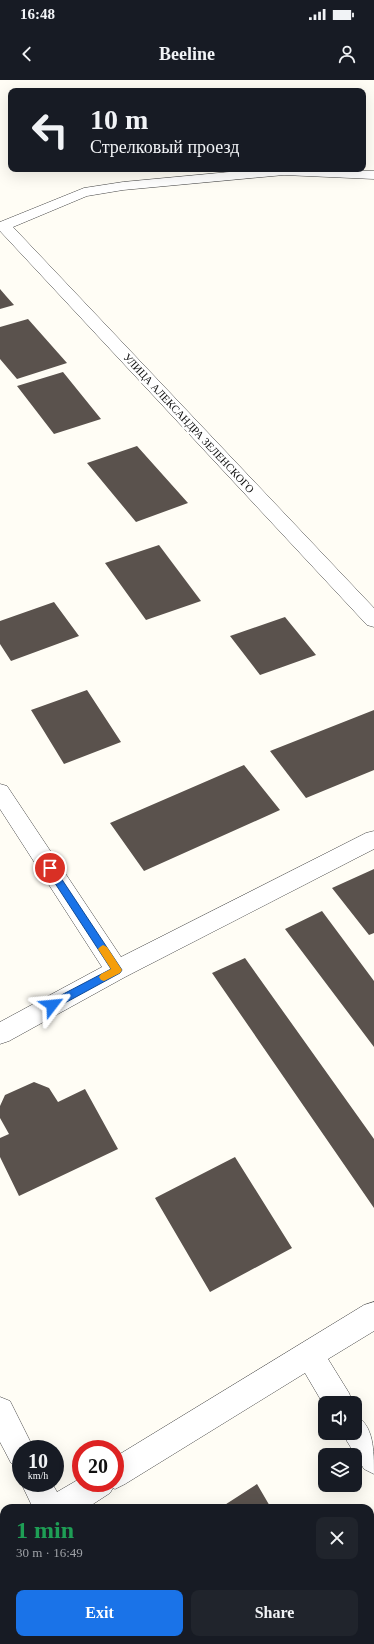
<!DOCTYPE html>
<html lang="en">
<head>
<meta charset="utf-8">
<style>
	:root { --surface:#171b24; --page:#20242c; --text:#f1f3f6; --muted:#9ea1a6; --accent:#1a73e8 }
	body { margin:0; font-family:Georgia,serif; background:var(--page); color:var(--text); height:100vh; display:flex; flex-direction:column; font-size:15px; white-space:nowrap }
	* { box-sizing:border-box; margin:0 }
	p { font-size:13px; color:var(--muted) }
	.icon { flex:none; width:22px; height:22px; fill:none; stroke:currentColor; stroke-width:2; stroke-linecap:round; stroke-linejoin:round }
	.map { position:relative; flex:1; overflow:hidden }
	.sheet { position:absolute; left:0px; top:1424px; width:374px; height:140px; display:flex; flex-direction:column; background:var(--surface); border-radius:12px 12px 0 0; box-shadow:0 4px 16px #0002 }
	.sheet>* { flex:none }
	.banner { position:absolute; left:8px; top:8px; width:358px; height:84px; border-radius:8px; box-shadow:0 4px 16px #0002; background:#171b24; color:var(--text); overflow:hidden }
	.controls { position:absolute; left:318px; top:1316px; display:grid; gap:8px }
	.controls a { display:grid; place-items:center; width:44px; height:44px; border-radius:8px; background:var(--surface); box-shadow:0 4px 16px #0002; font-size:20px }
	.speed { position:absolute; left:12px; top:1360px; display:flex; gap:8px; font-size:20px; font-weight:700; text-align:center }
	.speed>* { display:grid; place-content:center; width:52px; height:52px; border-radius:50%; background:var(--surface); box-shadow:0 4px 16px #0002; line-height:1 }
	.speed small { font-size:10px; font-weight:400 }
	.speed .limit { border:6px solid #d22; background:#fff; color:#111 }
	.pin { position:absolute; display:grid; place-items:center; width:34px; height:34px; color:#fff; margin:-17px; border:2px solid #fff; border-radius:50%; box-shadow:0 1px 4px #0007 }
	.me { position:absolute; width:44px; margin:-22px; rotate:61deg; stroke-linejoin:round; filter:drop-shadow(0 0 3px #0008) }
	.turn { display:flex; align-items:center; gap:14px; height:84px; padding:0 16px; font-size:18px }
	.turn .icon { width:52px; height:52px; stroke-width:2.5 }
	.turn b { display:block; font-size:28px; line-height:34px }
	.round { display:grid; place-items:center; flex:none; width:42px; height:42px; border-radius:8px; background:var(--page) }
	.summary { display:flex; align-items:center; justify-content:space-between; height:68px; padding:0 16px }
	h1 { font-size:24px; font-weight:700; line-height:30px; color:#1e9e55 }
	.action { display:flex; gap:8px; margin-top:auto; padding:8px 16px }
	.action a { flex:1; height:46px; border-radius:8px; background:var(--accent); color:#fff; font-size:16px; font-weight:700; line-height:46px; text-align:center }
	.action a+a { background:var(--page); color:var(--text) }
	.status { display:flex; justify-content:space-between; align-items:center; height:28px; padding:0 20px; background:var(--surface); direction:ltr }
	.status svg { height:11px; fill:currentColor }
	header { display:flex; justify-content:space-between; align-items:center; height:52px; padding:0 16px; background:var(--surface); font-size:18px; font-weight:700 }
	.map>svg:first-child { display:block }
</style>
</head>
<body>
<div class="status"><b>16:48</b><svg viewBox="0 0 49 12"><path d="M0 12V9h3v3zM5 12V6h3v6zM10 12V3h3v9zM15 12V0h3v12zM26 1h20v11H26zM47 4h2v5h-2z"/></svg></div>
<header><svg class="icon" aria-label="back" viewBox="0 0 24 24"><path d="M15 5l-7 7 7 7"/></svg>Beeline<svg class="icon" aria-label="person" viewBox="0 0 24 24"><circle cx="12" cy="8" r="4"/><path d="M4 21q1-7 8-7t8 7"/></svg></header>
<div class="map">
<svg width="374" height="1564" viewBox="0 0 374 1564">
	<rect width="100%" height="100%" fill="#fffdf5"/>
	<path fill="#5a524d" d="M0,209L6,216L14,225L0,229Z
		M28,239L67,283L17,299L0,279V247Z
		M63,292L101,339L54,354L17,306Z
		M137,366L188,423L136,442L87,383Z
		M159,465L201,521L146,540L105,483Z
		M54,522L79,556L11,581L0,564V541Z
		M285,537L316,575L260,595L230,556Z
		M87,610L121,662L64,684L31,630Z
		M374,630V690L306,718L270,671Z
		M244,685L280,730L144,791L110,743Z
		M374,789V853L369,855L332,808Z
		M322,831L374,901V967L285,849Z
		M245,878L374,1059V1128L212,893Z
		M34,1002L49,1008L58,1022L85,1009L118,1069L19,1116L0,1077V1058L9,1054L0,1038V1026L5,1015Z
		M235,1077L292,1168L210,1212L155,1118Z
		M257,1404L271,1428H220Z
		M188,1560H351L353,1564H190Z"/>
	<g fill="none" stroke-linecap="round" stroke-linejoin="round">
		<g stroke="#444" stroke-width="1">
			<path id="minor" d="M261,89L374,91V99L284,95L123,110L87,116L13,147L374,528V547L367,545L0,151V142L84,108L123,102Z
				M0,704L7,706L121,877L366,753L374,751V769L125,897L9,961L0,964V942L102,887L0,729Z
				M374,1222V1251L328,1279L349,1313L353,1323H325V1327L305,1293L125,1404L115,1409L113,1408L110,1413L87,1428H33L21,1403H52L57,1412L81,1398V1403H115V1377L364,1225Z
				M0,1317L10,1321L34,1369H21V1388L11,1383L0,1362Z
				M355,1335C374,1345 374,1370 374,1394L364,1389L342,1353H355Z
				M88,1560H120L122,1564H90Z"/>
		</g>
		<use href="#minor" fill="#fff" fill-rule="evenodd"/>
	</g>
	<path fill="#1a73e8" stroke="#114b97" d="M50,785L53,786L122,890L120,893L52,930L48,928L47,925L48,922L111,889L47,791L46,788L47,786Z"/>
	<path fill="#f59e0b" d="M103,865L107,867L122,890L120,893L104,901L101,900L99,897L101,894L111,889L98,869L100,867Z"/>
	<g text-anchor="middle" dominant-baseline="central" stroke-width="4" stroke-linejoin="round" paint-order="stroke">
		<g font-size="11" fill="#111" stroke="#fff">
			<text transform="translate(189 343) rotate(47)">УЛИЦА АЛЕКСАНДРА ЗЕЛЕНСКОГО</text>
		</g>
	</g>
</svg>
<div class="controls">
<a><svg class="icon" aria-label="sound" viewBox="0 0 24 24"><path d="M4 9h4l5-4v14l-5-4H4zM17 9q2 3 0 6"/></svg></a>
<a><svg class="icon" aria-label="layers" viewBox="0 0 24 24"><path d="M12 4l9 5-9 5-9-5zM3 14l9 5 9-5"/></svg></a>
</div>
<div class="speed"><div>10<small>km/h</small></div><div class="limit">20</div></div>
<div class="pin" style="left:50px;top:788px;background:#d93025"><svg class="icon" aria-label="arrive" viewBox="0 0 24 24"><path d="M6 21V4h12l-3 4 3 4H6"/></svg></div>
<svg class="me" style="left:52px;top:925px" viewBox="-20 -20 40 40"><path d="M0-17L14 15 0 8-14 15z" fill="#1a73e8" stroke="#fff" stroke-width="4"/></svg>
<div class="banner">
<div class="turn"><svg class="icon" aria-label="left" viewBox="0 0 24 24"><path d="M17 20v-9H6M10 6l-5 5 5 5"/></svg><div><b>10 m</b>Стрелковый проезд</div></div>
</div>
<section class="sheet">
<div class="summary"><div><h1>1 min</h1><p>30 m · 16:49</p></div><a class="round"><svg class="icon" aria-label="close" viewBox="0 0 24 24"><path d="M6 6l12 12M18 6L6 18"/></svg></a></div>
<div class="action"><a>Exit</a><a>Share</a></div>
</section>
</div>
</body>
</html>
